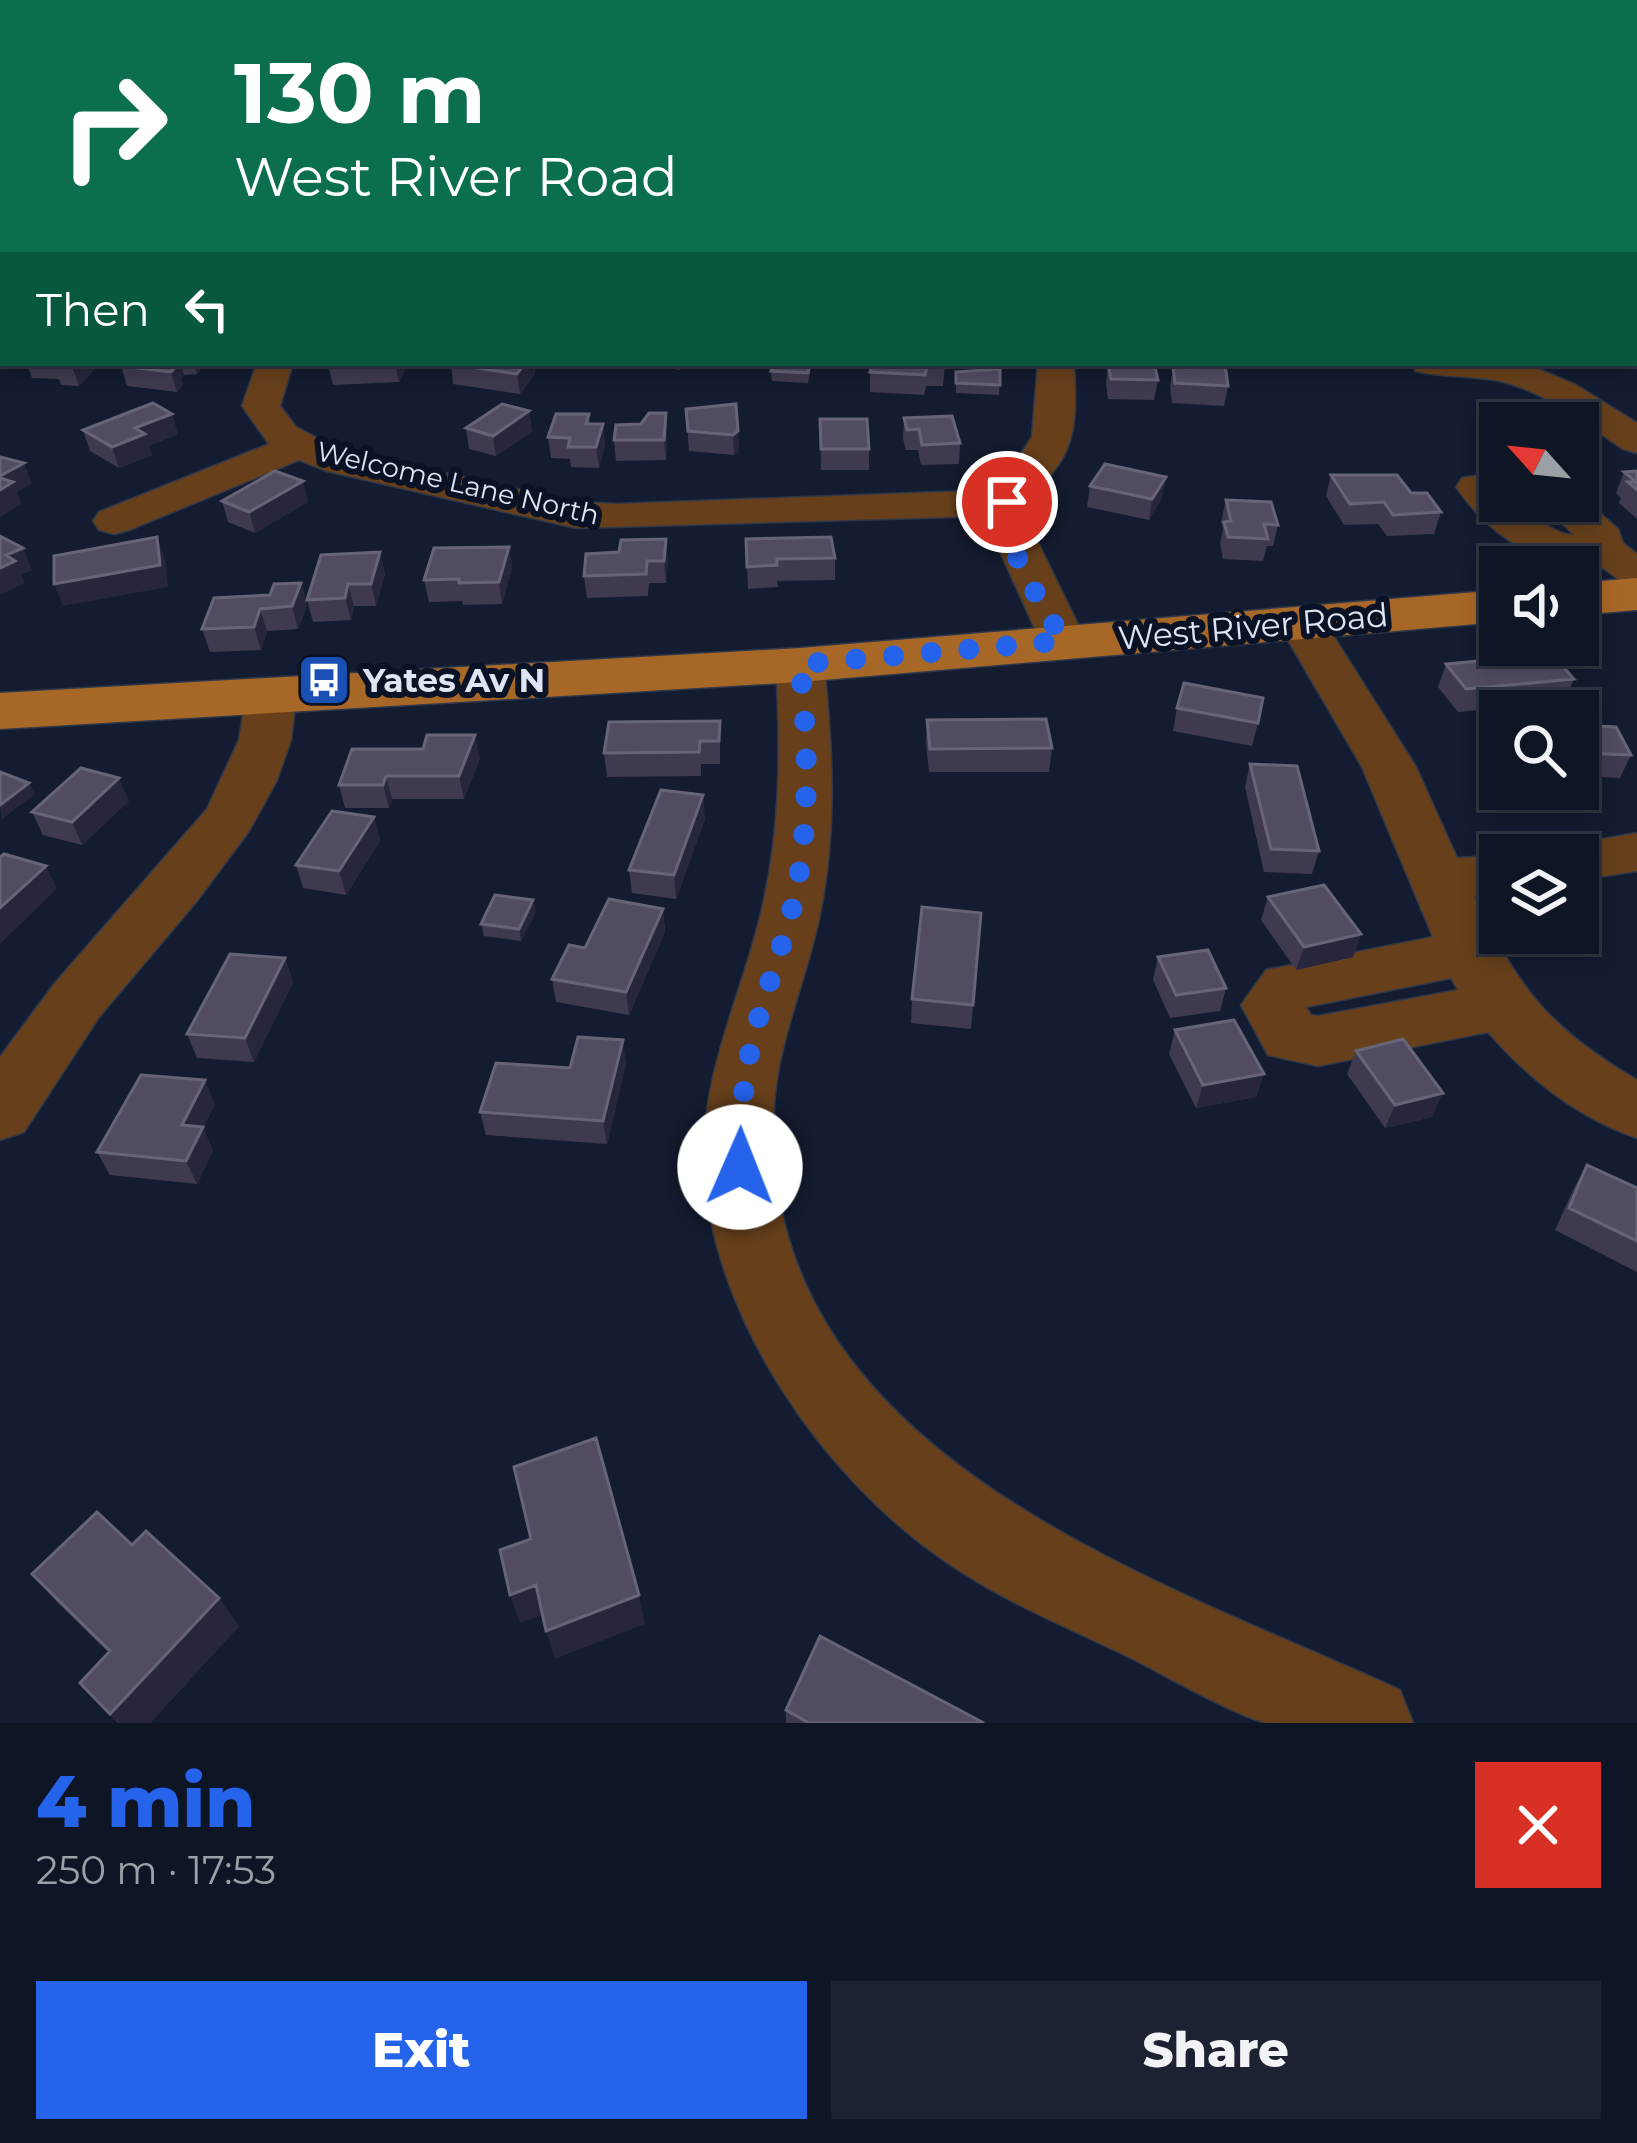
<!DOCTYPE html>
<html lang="en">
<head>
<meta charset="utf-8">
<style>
	:root { --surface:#0e1524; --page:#1c2231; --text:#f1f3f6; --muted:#9b9fa6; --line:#2e3441; --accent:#2563eb }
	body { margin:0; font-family:Montserrat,sans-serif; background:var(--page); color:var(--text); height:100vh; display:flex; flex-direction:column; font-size:45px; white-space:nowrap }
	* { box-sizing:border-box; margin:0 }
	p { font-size:39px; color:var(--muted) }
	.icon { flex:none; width:66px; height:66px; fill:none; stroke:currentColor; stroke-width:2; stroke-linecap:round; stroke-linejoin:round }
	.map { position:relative; height:1723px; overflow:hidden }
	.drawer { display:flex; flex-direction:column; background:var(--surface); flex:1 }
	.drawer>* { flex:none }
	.banner { position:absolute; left:0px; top:0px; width:1638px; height:366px; box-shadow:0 6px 18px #0003,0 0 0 3px var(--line); background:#0b6e4f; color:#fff; overflow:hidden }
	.needle { width:78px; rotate:297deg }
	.controls { position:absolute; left:1479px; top:402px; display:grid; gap:24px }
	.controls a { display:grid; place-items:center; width:120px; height:120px; border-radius:0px; background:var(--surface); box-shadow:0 6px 18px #0003,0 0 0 3px var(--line); font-size:60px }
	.pin { position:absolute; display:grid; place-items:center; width:102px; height:102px; color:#fff; margin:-51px; border:6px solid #fff; border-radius:50%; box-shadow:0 3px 12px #0007 }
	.me { position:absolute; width:132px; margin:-66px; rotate:1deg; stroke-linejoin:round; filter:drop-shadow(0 0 9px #0008) }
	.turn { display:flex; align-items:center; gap:42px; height:252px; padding:0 36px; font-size:54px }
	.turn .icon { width:156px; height:156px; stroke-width:2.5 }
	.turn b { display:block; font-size:84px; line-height:102px }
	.then { display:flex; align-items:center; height:114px; padding:0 36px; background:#0003; gap:24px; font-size:45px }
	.round { display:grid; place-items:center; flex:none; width:126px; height:126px; border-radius:0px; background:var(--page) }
	.summary { display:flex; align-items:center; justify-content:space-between; height:204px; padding:0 36px }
	h1 { font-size:72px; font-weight:800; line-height:90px; color:var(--accent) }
	.primary-button { display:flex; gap:24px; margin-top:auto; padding:24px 36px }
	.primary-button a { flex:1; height:138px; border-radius:0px; background:var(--accent); color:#fff; font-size:48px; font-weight:800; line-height:138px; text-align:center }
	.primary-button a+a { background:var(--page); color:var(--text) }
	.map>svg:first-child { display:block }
</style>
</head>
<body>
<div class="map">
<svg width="1637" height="1723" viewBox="0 0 1637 1723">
	<rect width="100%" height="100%" fill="#131c30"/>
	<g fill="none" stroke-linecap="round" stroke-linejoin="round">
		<g stroke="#2f384b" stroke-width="3">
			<path id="minor" d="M447,0H469L445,3Z
				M0,322H3V344H0Z
				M257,363H293L280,406L296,427L340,450L576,502L617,504L997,490L1032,437L1038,363H1074C1075,395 1079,430 1062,459C1049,480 1032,494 1026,518L1086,641L1079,651L1062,655L1045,651L984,516L576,528L327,471L299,460L129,530L114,534L99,530L93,521L99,512L269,444L242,406Z
				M1411,363L1531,366L1576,385L1637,423V453L1623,449C1585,423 1546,392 1500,381C1472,375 1444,378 1416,371Z
				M1500,472V501C1528,501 1542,533 1574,535L1540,501H1578V494L1618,529L1623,543L1637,554V589C1618,584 1606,565 1589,561C1578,558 1563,561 1552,559C1512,550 1479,520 1456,487L1462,478Z
				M1302,609L1319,613L1416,767L1457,858L1510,855H1500V892L1474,896C1517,987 1548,1028 1637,1080V1138C1578,1118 1529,1079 1488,1032L1318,1066L1268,1055L1241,1005L1266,970L1433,937L1362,767L1278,623L1285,613ZM1451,978L1458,990L1318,1016L1311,1015L1306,1007Z
				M800,650L817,655L824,665C833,750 837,835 819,919C806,981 778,1041 774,1105C754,1451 1146,1574 1400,1690L1413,1723C1367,1723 1314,1723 1268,1723C1239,1718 1161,1673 1129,1657C1067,1627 1002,1601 945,1561C822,1477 710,1315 704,1163C701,1076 740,999 760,917C781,834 781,750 776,665L783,655Z
				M271,682L289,686L296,697L291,740L277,780L249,831L196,902L99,1017L24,1132L0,1140V1057L55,983L207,809L239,740L246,697L253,686Z
				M1637,833V871L1578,880V855H1553L1558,847Z"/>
		</g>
		<g stroke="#2f384b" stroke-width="3">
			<path id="major" d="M1637,578V610L1578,615V583Z
				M1500,590V622L800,682L0,729V693L800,648Z"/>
		</g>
		<use href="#minor" fill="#67401b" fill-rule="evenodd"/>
		<use href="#major" fill="#a76727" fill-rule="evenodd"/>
	</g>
	<path fill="#403a50" d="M0,260H3V303H0Z
		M27,363H100L79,386L61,385L59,379L32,378Z
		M123,363H205L197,374L184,375L181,378L183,384L177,392L127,386L121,366Z
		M330,363H408L399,382L333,385L328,365Z
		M451,363H534L535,373L520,394L453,384Z
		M651,363H689L679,370Z
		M945,363L943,386H926L924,395L870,392V372Z
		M1108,363H1154L1158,380L1154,400L1108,399L1106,383Z
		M1192,363L1228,386L1224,406L1172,403L1170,387L1173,367L1191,368Z
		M811,368L808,383L772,381L771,371Z
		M1000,369L999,395L956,393V372Z
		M1513,408L1551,418L1568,423H1508Z
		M686,409L738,431L739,451L734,455L689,451Z
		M529,411L532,432L496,456L469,449L466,428Z
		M666,413L667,433L666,460L616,461L614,440L641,424Z
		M589,414L590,424H603L605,445L599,468L571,467L570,459L551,458L548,437Z
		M904,418L960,443L959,464L921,465L918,450H906L903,439Z
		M820,419L869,449V470H821Z
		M83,430L178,434L149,446L152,455L119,468L90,451Z
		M1637,471V519L1619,503L1621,498L1616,493L1624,472Z
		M1331,475L1411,493L1441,512L1434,534L1387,536L1378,524L1344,525L1326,496Z
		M1090,486L1162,498L1149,520L1087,507Z
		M1226,500L1278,525L1273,546H1267L1263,561L1223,559L1220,543L1223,529L1221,522Z
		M222,501L308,502L255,533L228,522Z
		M746,539L835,558V580L777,581L778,587L748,589Z
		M509,547L512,568L502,604L463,605L462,601L429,602L424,580Z
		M380,552L385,574L376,606H354L351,620L313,622L307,600Z
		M586,554L668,561L666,583H649L648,596L587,598L584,576Z
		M301,583L307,605L298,629L267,631L261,650L210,652L202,629L270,595Z
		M1446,664L1574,679L1564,702L1458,712L1438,687Z
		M1177,708L1258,723L1252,746L1173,731Z
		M927,720L1052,748L1049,772H929L926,743Z
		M720,721V764H701V776L607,777L604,753Z
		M1494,722H1500V779L1485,745Z
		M1578,725L1631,755L1620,778L1578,776Z
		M423,749L480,758L464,799H392L389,808H345L339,785Z
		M1250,764L1319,851L1312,874L1264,872L1245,787Z
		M129,801L82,845L43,835L32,812Z
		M374,817L380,841L346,895L303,888L296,865Z
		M705,819L676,899L632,893L629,870Z
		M1268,897L1361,934L1353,957L1296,970L1261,920Z
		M663,909L665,932L629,1015L556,1002L552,979Z
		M536,911L521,941L484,936L481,924Z
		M981,913L971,1029L911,1023L912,999Z
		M1158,957L1226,988L1220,1011L1170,1018L1153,980Z
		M285,958L293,982L254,1062L197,1058L187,1034Z
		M1175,1030L1264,1074L1256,1097L1196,1108L1169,1054Z
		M1356,1051L1432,1117L1385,1128L1347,1074Z
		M626,1063L607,1144L486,1135L480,1112L570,1068Z
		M215,1104L203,1128L213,1151L197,1184L110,1175L97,1152Z
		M1587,1165L1637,1188V1272L1555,1230L1574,1188Z
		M132,1545L239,1626L150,1723H118L80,1683L109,1653L57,1602L32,1574Z
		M786,1710L984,1723H786Z"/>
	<path fill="#27263c" d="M75,363H100L79,386L72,366Z
		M171,363H181L184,375L181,378L183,384L177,392L171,372Z
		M193,363H205L197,374Z
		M395,363H408L399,382Z
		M525,363H534L535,373L520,394L517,374Z
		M529,411L532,432L496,456L493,436Z
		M666,413L667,433L666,460L664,440Z
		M172,414L178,434L149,446L152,455L119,468L112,447L135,428Z
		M603,424L605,445L599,468L596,447Z
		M738,431L739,451L734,455L733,435Z
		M24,463L32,484L17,492L22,504L0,517V476Z
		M1166,477L1162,498L1149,520L1152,499Z
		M303,481L308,502L255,533L249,512Z
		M157,537L165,559L168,587L63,606L54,584Z
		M666,539L668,561L666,583L664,561Z
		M509,547L512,568L502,604L499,582Z
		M23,548L32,570L21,575L25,583L0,595V568L6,555Z
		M380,552L385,574L376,606L371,584Z
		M301,583L307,605L298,629L292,606Z
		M348,584L354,606L351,620L345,598Z
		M260,609L267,631L261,650L254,627Z
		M475,735L480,758L464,799L459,776Z
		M386,776L392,799L389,808L383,785Z
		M119,778L129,801L82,845L72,822Z
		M29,783L35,794L1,820L0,805Z
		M703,795L705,819L676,899L674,875Z
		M374,817L380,841L346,895L339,871Z
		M46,866L57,889L0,944V908Z
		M533,900L536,911L521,941L519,929Z
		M663,909L665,932L629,1015L626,992Z
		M1361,934L1353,957L1296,970L1304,947Z
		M285,958L293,982L254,1062L245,1038Z
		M623,1040L626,1063L607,1144L603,1121Z
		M1264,1074L1256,1097L1196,1108L1203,1085Z
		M205,1080L215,1104L203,1128L213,1151L197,1184L186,1161L182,1125Z
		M1443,1093L1432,1117L1385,1128L1395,1105Z
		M536,1585L545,1614L520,1623L510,1595Z
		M639,1595L645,1624L555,1659L546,1631Z
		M219,1598L239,1626L150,1723H119L110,1714Z"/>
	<path fill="#514c62" stroke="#676478" stroke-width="3" d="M0,260H3V285H0Z
		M57,363H75L72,366L54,365Z
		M123,363H171L170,365H177L171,372L121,366Z
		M330,363H373L328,365Z
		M451,363H525L517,374L450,364Z
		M774,363H810L808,373L771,371Z
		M873,363H944V366H927L925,375L870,372Z
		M1108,363H1154L1158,380L1111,379Z
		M1192,363L1225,364L1228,386L1175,383L1173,367L1193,368Z
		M1000,369V385L956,383V372Z
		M153,403L172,414L135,428L145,434L112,447L83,430Z
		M502,404L529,411L493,436L466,428Z
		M736,404L738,431L733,435L688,431L686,409Z
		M1513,408L1546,410L1551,418L1566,419L1568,423H1521Z
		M649,413H666L664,440H614L616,425L641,424Z
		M556,414H589L586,424H603L596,447H568L570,438L548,437Z
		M952,416L960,443L922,445L919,429L907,430L904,418Z
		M820,419H867L869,449H821Z
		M0,457L24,463L0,476Z
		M1105,464L1166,477L1152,499L1090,486Z
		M275,471L303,481L249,512L222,501Z
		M1637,471V490L1628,482H1636L1624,472Z
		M1331,475H1397L1411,493H1427L1441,512L1393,515L1384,502L1350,504Z
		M0,478L13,482L0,490Z
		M1226,500L1271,502L1278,525L1264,524L1268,539L1228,537L1224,522L1231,521Z
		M0,536L23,548L6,555L15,561L0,568Z
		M157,537L160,565L54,584V556Z
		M831,537L835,558L777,559V565L747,567L746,539Z
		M666,539L664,561H647L646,574L584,576L586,554L619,552L621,540Z
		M509,547L499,582L459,583V579L424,580L434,548Z
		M380,552L371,584H348L345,598L307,600L321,555Z
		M301,583L292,606L260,609L254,627L202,629L214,598L270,595L274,584Z
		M1552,654L1574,679L1466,689L1446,664Z
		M1184,683L1263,698L1258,723L1177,708Z
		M1046,719L1052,748L930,749L927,720Z
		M720,721L719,741H700L699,752L604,753L609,722Z
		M1578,725L1616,727L1631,755L1578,753Z
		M427,735H475L459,776H386L383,785H339L352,749H423Z
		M1250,764L1297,766L1319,851L1271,849Z
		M81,768L119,778L72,822L32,812Z
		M0,772L29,783L0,805Z
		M661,790L703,795L674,875L629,870Z
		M332,811L374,817L339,871L296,865Z
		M4,854L46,866L0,908V857Z
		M1324,885L1361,934L1304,947L1268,897Z
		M495,895L533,900L519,929L481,924Z
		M609,899L663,909L626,992L552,979L569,945L585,948Z
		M922,907L981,913L973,1005L912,999Z
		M1208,950L1226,988L1176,995L1158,957Z
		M230,954L285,958L245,1038L187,1034Z
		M1234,1020L1264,1074L1203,1085L1175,1030Z
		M578,1037L623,1040L603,1121L480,1112L496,1063L570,1068Z
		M1403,1039L1443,1093L1395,1105L1356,1051Z
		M141,1075L205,1080L182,1125L203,1127L186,1161L97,1152Z
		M1587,1165L1637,1188V1241L1569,1208Z
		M596,1438L639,1595L546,1631L536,1585L510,1595L500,1550L531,1539L514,1467Z
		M97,1512L132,1545L146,1531L219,1598L110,1714L80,1683L110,1651L32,1574Z
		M820,1636L984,1723H809L786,1710Z"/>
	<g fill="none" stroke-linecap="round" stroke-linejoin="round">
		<path stroke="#2563eb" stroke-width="21" stroke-dasharray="0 37.8" d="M740,1167C741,1126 742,1087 751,1047C762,999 781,953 793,905C811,827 808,743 800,664L1063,641C1042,601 1001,547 1007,502"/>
	</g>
	<defs>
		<g id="bus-square" transform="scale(2.7)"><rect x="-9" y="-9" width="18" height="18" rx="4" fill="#1a4fb4" stroke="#0a1225"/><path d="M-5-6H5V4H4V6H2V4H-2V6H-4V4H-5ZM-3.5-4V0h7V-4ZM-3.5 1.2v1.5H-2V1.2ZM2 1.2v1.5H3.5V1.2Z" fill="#fff"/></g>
	</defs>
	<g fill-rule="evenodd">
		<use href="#bus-square" x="324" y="680"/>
	</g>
	<g text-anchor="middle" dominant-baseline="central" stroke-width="12" stroke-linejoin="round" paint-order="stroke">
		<g font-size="27" fill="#dde4f2" stroke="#0a1225">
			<text transform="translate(458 483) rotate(13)">Welcome Lane North</text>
		</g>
		<g font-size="33" fill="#dde4f2" stroke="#0a1225">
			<text transform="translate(1253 626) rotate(-5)">West River Road</text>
		</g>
		<g font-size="33" font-weight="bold" fill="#dde4f2" stroke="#0a1225" text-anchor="start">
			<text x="363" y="680">Yates Av N</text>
		</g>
	</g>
</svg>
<div class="controls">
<a><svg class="needle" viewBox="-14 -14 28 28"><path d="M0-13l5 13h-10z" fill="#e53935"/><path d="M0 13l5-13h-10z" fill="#9b9fa6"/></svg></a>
<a><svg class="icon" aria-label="sound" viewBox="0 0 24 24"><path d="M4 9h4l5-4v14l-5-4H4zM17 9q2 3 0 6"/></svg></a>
<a><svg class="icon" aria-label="search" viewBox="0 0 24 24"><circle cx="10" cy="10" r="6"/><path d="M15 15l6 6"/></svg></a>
<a><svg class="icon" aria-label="layers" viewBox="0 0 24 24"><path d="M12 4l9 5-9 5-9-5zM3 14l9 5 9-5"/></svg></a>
</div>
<div class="pin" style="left:1007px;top:502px;background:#d93025"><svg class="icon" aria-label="arrive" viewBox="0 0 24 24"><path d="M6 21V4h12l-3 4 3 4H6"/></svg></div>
<svg class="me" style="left:740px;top:1167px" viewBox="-20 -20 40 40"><circle r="19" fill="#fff"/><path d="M0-13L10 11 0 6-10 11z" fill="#2563eb"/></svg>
<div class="banner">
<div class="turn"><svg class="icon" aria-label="right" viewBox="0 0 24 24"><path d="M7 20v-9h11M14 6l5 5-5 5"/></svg><div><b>130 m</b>West River Road</div></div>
<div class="then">Then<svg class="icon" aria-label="left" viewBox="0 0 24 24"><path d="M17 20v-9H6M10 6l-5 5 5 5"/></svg></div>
</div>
</div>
<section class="drawer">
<div class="summary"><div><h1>4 min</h1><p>250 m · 17:53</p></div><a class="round" style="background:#d93025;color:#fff"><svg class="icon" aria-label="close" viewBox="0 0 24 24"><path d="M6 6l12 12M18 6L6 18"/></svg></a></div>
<div class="primary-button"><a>Exit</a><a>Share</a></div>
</section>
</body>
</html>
